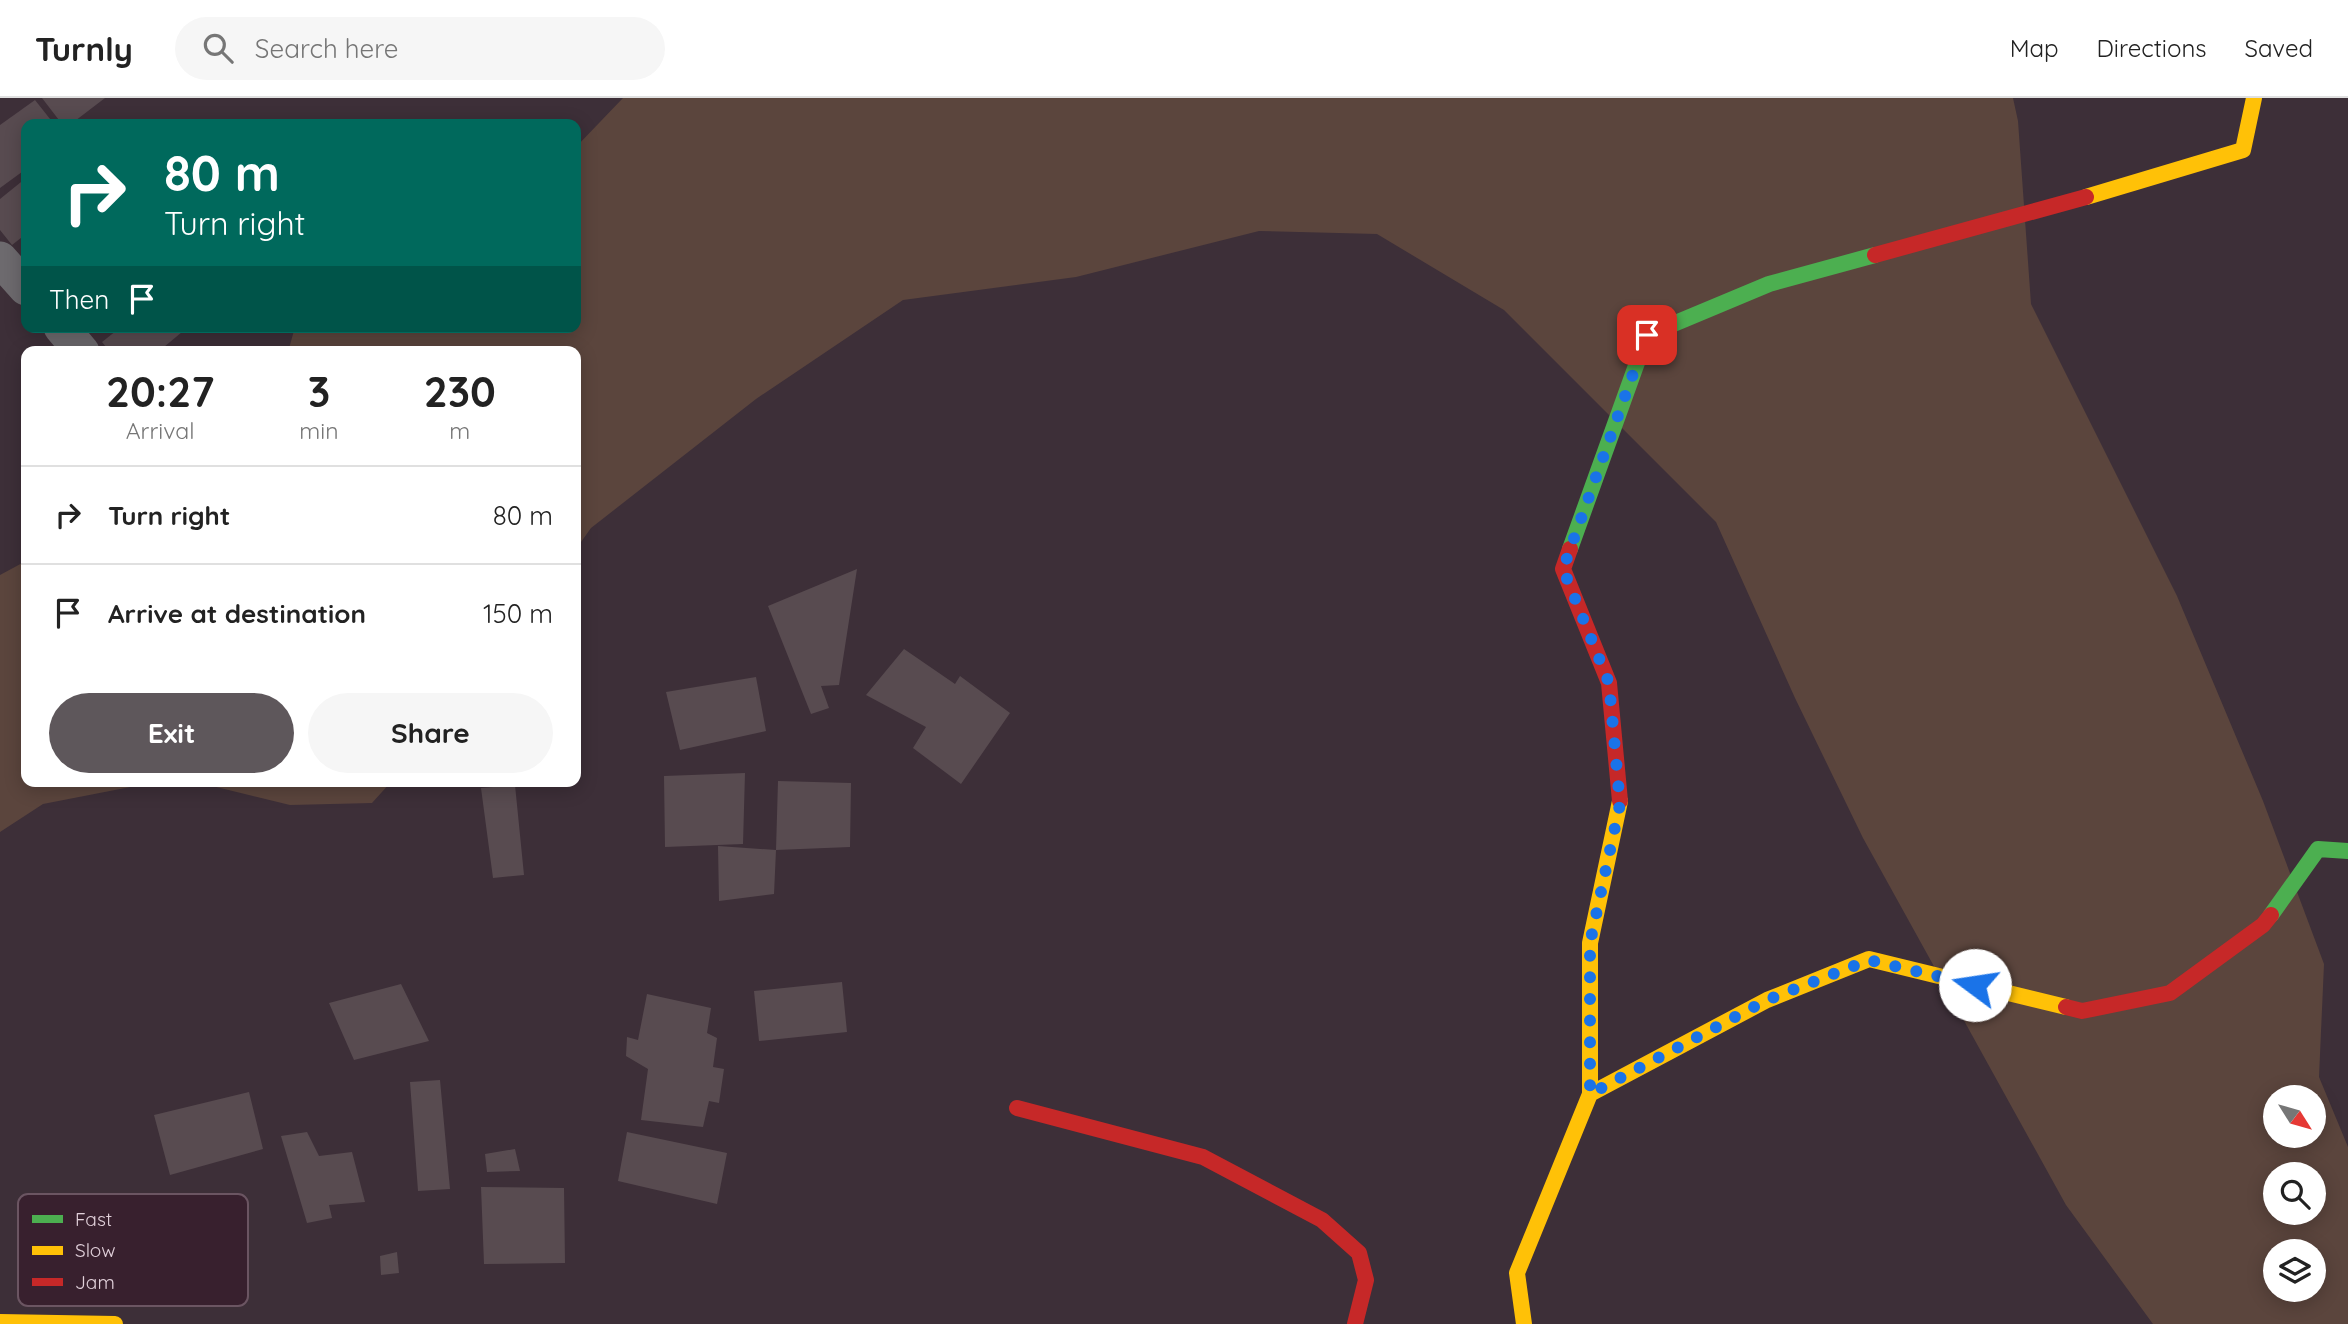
<!DOCTYPE html>
<html lang="en">
<head>
<meta charset="utf-8">
<style>
	:root { --surface:#fff; --page:#f6f6f6; --text:#222; --muted:#767676; --line:#e0e0e0; --accent:#5e575b }
	body { margin:0; font-family:Quicksand,sans-serif; background:var(--page); color:var(--text); height:100vh; display:flex; flex-direction:column; font-size:26px; white-space:nowrap }
	* { box-sizing:border-box; margin:0 }
	p { font-size:23px; color:var(--muted) }
	.icon { flex:none; width:38px; height:38px; fill:none; stroke:currentColor; stroke-width:2; stroke-linecap:round; stroke-linejoin:round }
	.map { position:relative; flex:1; overflow:hidden }
	.drawer { position:absolute; left:21px; top:248px; width:560px; height:441px; display:flex; flex-direction:column; background:var(--surface); border-radius:14px; box-shadow:0 4px 18px #0003 }
	.drawer>* { flex:none }
	.guide { position:absolute; left:21px; top:21px; width:560px; height:214px; border-radius:14px; box-shadow:0 4px 18px #0003; background:#00695c; color:#fff; overflow:hidden }
	.needle { width:46px; rotate:127deg }
	.controls { position:absolute; left:2263px; top:987px; display:grid; gap:14px }
	.controls a { display:grid; place-items:center; width:63px; height:63px; border-radius:50%; background:var(--surface); box-shadow:0 4px 18px #0003; font-size:35px }
	.pin { position:absolute; display:grid; place-items:center; width:60px; height:60px; color:#fff; margin:-30px; border-radius:14px; box-shadow:0 4px 10px #0006 }
	.me { position:absolute; width:77px; margin:-38px; rotate:284deg; stroke-linejoin:round; filter:drop-shadow(0 0 5px #0008) }
	.turn { display:flex; align-items:center; gap:24px; height:147px; padding:0 28px; font-size:32px }
	.turn .icon { width:91px; height:91px; stroke-width:2.5 }
	.turn b { display:block; font-size:49px; line-height:60px }
	.then { display:flex; align-items:center; height:66px; padding:0 28px; background:#0003; gap:14px; font-size:26px }
	.eta { display:flex; justify-content:space-evenly; align-items:center; height:119px; text-align:center }
	.eta b { font-size:42px; font-weight:700; line-height:49px }
	.action { display:flex; gap:14px; margin-top:auto; padding:14px 28px }
	.action a { flex:1; height:80px; border-radius:42px; background:var(--accent); color:#fff; font-size:28px; font-weight:700; line-height:80px; text-align:center }
	.action a+a { background:var(--page); color:var(--text) }
	ul { padding:0; list-style:none }
	li { display:flex; align-items:center; gap:21px; height:98px; padding:0 28px; border-top:2px solid var(--line) }
	li div { flex:1 }
	li b { display:block; font-size:26px }
	li em { font-style:normal }
	header { display:flex; align-items:center; gap:42px; box-sizing:border-box; height:98px; padding:0 35px; background:var(--surface); border-bottom:2px solid var(--line) }
	header strong { font-size:33px }
	nav { display:flex; gap:38px; margin-inline-start:auto; font-size:24px }
	.search { width:490px; height:63px; background:var(--page); display:flex; align-items:center; gap:18px; box-sizing:border-box; padding:0 24px; border-radius:38px; color:var(--muted); font-size:26px }
	.map>svg:first-child { display:block }
</style>
</head>
<body>
<header>
<strong>Turnly</strong>
<div class="search"><svg class="icon" aria-label="search" viewBox="0 0 24 24"><circle cx="10" cy="10" r="6"/><path d="M15 15l6 6"/></svg>Search here</div>
<nav><a>Map</a><a>Directions</a><a>Saved</a></nav>
</header>
<div class="map">
<svg width="2348" height="1226" viewBox="0 0 2348 1226">
	<rect width="100%" height="100%" fill="#3d2f38"/>
	<path fill="#5b453d" fill-rule="evenodd" d="M623,0H2013L2018,23L2031,206L2177,498L2263,703L2324,866L2319,979L2348,1049V1226H2153L2066,1107L1863,740L1795,600L1716,424L1504,212L1377,136L1259,133L1076,179L903,202L756,301L591,430L576,451V254H288L295,229H576V49ZM2275,999H2314V1038H2275ZM2275,1076H2314V1115H2275ZM2275,1153H2314V1192H2275Z
		M26,463V684H156L43,706L0,734V477Z
		M196,684H391L372,705L290,707Z"/>
	<path fill="#584b50" d="M42,0H105L71,26H62Z
		M35,2L54,26H26V71L0,90V27Z
		M26,80V136L12,147L0,132V101Z
		M121,229H188L158,254H110L102,244Z
		M857,471L839,587L821,588L829,610L811,616L768,508Z
		M904,551L955,586L960,578L1010,615L961,686L913,650L926,629L866,597Z
		M756,579L766,633L680,652L666,594Z
		M745,675L743,746L665,749L664,678Z
		M778,683L851,685L850,749L776,752L774,796L719,803L718,748L776,752Z
		M515,687L524,777L493,780L481,690Z
		M842,884L847,934L759,943L754,893Z
		M401,886L429,943L354,962L329,905Z
		M647,896L711,910L707,935L717,940L713,969L724,971L719,1005L709,1003L703,1029L641,1022L648,971L626,958L627,939L638,942Z
		M440,982L450,1091L418,1093L410,984Z
		M249,994L263,1051L170,1077L154,1017Z
		M307,1034L319,1058L352,1054L365,1104L329,1107L332,1120L307,1125L281,1038Z
		M627,1034L727,1055L717,1106L618,1083Z
		M515,1051L520,1073L487,1074L485,1056Z
		M481,1089L564,1090L565,1165L484,1166Z
		M397,1154L399,1175L381,1177L380,1158Z"/>
	<g fill="none" stroke-linecap="round" stroke-linejoin="round">
		<path stroke="#6d6a6e" stroke-width="35" d="M0,161L26,190
			M61,229L82,254"/>
		<path stroke="#4caf50" stroke-width="16" d="M1570,451L1647,237L1769,186L1875,157
			M2271,817L2318,751L2348,753"/>
		<path stroke="#ffc107" stroke-width="16" d="M2086,99L2243,52L2254,0
			M1590,996L1767,902L1869,861L2066,909
			M0,1224L115,1226
			M1524,1226L1517,1175L1590,996V845L1620,703"/>
		<path stroke="#c62828" stroke-width="16" d="M1875,157L2086,99
			M1570,451L1563,471L1609,585L1620,703
			M2066,909L2082,913L2170,895L2263,827L2271,817
			M1017,1010L1203,1059L1322,1122L1359,1155L1366,1182L1355,1226"/>
	</g>
	<g fill="none" stroke-linecap="round" stroke-linejoin="round">
		<path stroke="#1a73e8" stroke-width="12" stroke-dasharray="0 21.6" d="M1647,237L1563,471L1609,585L1620,706L1590,845V996L1767,902L1869,862L1975,887"/>
	</g>
	<rect x="18" y="1096" width="230" height="112" rx="10" fill="#38202e" stroke="#6b5562" stroke-width="2"/>
	<rect x="32" y="1117" width="31" height="8" fill="#4caf50"/>
	<rect x="32" y="1148" width="31" height="9" fill="#ffc107"/>
	<rect x="32" y="1180" width="31" height="8" fill="#c62828"/>
	<g font-size="19" fill="#e1d0da">
		<text x="75" y="1128">Fast</text>
		<text x="75" y="1159">Slow</text>
		<text x="75" y="1191">Jam</text>
	</g>
</svg>
<div class="controls">
<a><svg class="needle" viewBox="-14 -14 28 28"><path d="M0-13l5 13h-10z" fill="#e53935"/><path d="M0 13l5-13h-10z" fill="#767676"/></svg></a>
<a><svg class="icon" aria-label="search" viewBox="0 0 24 24"><circle cx="10" cy="10" r="6"/><path d="M15 15l6 6"/></svg></a>
<a><svg class="icon" aria-label="layers" viewBox="0 0 24 24"><path d="M12 4l9 5-9 5-9-5zM3 14l9 5 9-5"/></svg></a>
</div>
<div class="pin" style="left:1647px;top:237px;background:#d93025"><svg class="icon" aria-label="arrive" viewBox="0 0 24 24"><path d="M6 21V4h12l-3 4 3 4H6"/></svg></div>
<svg class="me" style="left:1975px;top:887px" viewBox="-20 -20 40 40"><circle r="19" fill="#fff"/><path d="M0-13L10 11 0 6-10 11z" fill="#1a73e8"/></svg>
<div class="guide">
<div class="turn"><svg class="icon" aria-label="right" viewBox="0 0 24 24"><path d="M7 20v-9h11M14 6l5 5-5 5"/></svg><div><b>80 m</b>Turn right</div></div>
<div class="then">Then<svg class="icon" aria-label="arrive" viewBox="0 0 24 24"><path d="M6 21V4h12l-3 4 3 4H6"/></svg></div>
</div>
<section class="drawer">
<div class="eta">
<div><b>20:27</b><p>Arrival</p></div>
<div><b>3</b><p>min</p></div>
<div><b>230</b><p>m</p></div>
</div>
<ul>
<li><svg class="icon" aria-label="right" viewBox="0 0 24 24"><path d="M7 20v-9h11M14 6l5 5-5 5"/></svg><div><b>Turn right</b></div><em>80 m</em></li>
<li><svg class="icon" aria-label="arrive" viewBox="0 0 24 24"><path d="M6 21V4h12l-3 4 3 4H6"/></svg><div><b>Arrive at destination</b></div><em>150 m</em></li>
</ul>
<div class="action"><a>Exit</a><a>Share</a></div>
</section>
</div>
</body>
</html>
